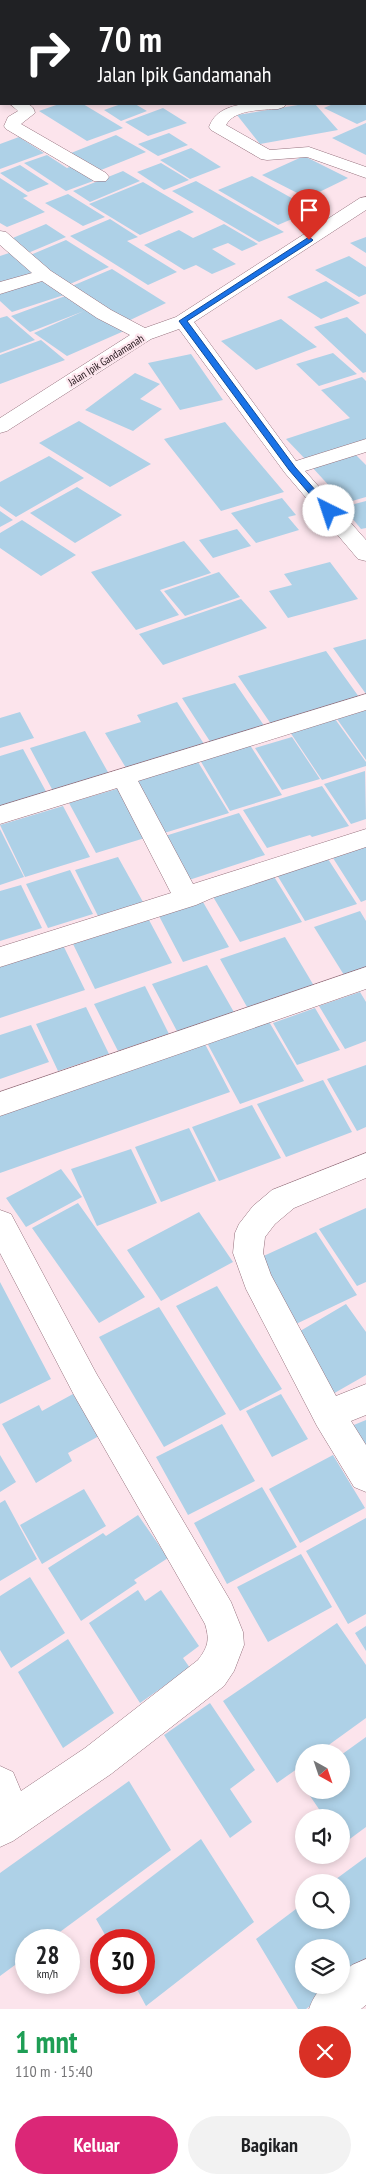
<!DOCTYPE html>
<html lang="id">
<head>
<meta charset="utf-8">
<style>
	:root { --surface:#fff; --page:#f2f2f2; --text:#202124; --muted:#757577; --accent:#db2777 }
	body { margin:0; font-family:"PT Sans Narrow",sans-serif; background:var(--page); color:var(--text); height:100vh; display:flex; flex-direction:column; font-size:19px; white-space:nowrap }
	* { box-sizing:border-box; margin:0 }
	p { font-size:16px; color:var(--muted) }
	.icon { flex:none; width:28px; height:28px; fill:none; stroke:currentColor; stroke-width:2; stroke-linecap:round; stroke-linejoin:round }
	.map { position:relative; height:2009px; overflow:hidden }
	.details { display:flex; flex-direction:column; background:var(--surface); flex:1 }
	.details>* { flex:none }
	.top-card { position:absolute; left:0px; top:0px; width:366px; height:105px; box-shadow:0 2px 8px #0003; background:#202124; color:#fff; overflow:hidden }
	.needle { width:32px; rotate:140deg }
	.buttons { position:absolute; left:295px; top:1744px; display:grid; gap:10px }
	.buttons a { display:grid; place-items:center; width:55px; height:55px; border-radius:50%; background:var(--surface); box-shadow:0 2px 8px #0003; font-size:25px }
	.speed { position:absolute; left:15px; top:1929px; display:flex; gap:10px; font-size:25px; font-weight:700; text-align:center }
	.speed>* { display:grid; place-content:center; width:65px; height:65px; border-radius:50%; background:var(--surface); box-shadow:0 2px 8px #0003; line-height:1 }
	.speed small { font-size:12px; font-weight:400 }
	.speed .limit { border:8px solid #d22; background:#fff; color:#111 }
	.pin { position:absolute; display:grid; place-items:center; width:42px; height:42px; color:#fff; margin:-51px -21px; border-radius:50% 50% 50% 0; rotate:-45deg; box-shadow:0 0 5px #0007 }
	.pin .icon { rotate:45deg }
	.me { position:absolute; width:55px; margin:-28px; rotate:319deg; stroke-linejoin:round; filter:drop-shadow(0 0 4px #0008) }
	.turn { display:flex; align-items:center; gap:18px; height:105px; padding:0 15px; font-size:22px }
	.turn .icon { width:65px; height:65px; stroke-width:2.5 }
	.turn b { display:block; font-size:35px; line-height:42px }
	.round { display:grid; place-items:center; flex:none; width:52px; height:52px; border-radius:26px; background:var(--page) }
	.summary { display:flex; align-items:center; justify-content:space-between; height:85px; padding:0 15px }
	h1 { font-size:30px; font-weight:600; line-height:38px; color:#1e9e55 }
	.action { display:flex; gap:10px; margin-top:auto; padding:10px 15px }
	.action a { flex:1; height:58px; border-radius:30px; background:var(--accent); color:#fff; font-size:20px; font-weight:600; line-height:58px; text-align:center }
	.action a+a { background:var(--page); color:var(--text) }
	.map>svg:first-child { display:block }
</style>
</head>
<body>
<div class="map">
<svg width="366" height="2009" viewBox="0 0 366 2009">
	<rect width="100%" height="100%" fill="#fce4ec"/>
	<path fill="#aed1e7" d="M59,104H83L123,128L87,141L39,111Z
		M121,104H135L147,111L121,121L104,110Z
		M304,104H315L338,130L260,144L237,115Z
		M333,104H366V120L357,124L324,108Z
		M163,108L187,123L148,136L125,122Z
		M366,123V155L332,138Z
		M169,133L188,145L158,156L138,144Z
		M116,135L146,152L101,170L71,153Z
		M19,137L44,153L0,169V144Z
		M191,148L221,167L190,179L160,160Z
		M47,155L67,168L74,165L96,180L66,191L24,163Z
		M304,156L348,178L307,198L262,175Z
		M161,163L189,180L164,190L137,172Z
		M20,165L49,184L28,192L0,173Z
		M123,171L140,181L90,202L73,191Z
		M252,176L313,210L278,225L218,190Z
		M0,178L28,196L23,198L45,212L7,227L0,223Z
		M196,181L284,232L259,242L172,191Z
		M143,182L194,212L140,235L89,204Z
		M68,194L105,217L83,226L45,203Z
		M110,219L138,237L127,241L177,272L148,285L70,236Z
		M46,224L66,237L28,253L8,240Z
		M224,224L258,244L242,251L228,243L212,249L236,264L212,274L196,265L184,270L144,245L179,230L193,238Z
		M366,237V253L350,243Z
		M66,240L109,267L70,284L28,256Z
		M12,252L36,274L0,286V256Z
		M349,256L366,267V294L359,297L315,270Z
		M112,269L166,303L126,322L72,286Z
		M44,277L64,295L12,312L0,301V291Z
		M326,281L360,303L321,319L287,297Z
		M68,295L124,331L67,356L34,333L84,311L30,332L11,316Z
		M7,316L35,340L0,353V318Z
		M347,317L366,334V372L363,373L314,327Z
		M281,319L317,347L256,370L221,341Z
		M41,340L65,360L0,384V355Z
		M333,353L357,374L319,386L296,364Z
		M191,354L223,400L180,410L148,363Z
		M135,373L160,384L140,399L162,409L133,431L85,410Z
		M362,377L366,381V443L308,462L286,439L350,418L321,390Z
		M79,421L151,464L110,487L39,443Z
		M225,422L284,492L221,511L164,439Z
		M354,453L366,465V497L345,503L311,466Z
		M49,456L84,478L16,517L0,506V482Z
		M77,487L122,515L75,543L30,513Z
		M282,498L296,515L288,517L299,530L256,543L231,513Z
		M366,501V528L361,529L343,507Z
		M0,511L13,520L0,527Z
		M22,520L76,555L41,576L0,548V533Z
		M237,529L251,546L213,558L199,540Z
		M184,541L211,573L160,590L179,615L136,630L91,572Z
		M330,562L358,599L288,618L269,591L292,585L284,574Z
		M219,572L240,597L185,616L164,591Z
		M241,599L267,628L163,665L139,634Z
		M366,639V694L333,648Z
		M326,651L359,697L271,724L238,676Z
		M235,683L265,727L211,743L182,698Z
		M177,702L204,744L126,768L105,733L141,722L137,715Z
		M366,710V760L337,719Z
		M20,712L34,738L0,748V718Z
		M335,719L366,762V766L322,780L290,732Z
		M85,731L109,774L53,791L30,748Z
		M292,737L320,779L282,790L255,748Z
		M250,745L282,795L230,811L200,760Z
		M23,749L49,797L0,812V756Z
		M198,762L229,813L161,834L131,782Z
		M365,771L366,819L351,824L324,784Z
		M322,786L349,826L312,837L310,835L267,848L243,810Z
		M120,788L148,837L96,853L69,803Z
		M63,806L90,857L25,877L0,825Z
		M239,813L265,855L189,880L165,836Z
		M0,829L24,877L0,885Z
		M366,847V900L361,902L333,858Z
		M118,857L143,902L98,916L75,870Z
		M328,859L357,904L305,921L277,875Z
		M70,870L93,914L48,928L26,884Z
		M273,875L302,922L240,942L212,895Z
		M21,885L42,928L0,941V891Z
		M203,902L229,947L183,962L159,916Z
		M360,911L366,921V968L344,975L314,927Z
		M149,920L172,963L95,989L73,944Z
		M285,937L317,991L251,1014L220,959Z
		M63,945L85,990L0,1018V966Z
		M207,965L235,1014L178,1033L152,984Z
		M145,986L169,1034L118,1051L94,1004Z
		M360,992L366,1002V1041L345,1049L319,1006Z
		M86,1007L109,1054L58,1071L36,1024Z
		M315,1008L340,1050L297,1065L273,1023Z
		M268,1020L304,1081L240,1104L206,1041Z
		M31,1025L49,1062L0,1079V1035Z
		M205,1044L230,1092L0,1173V1115Z
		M366,1065V1127L357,1131L327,1079Z
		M323,1080L352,1132L286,1157L257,1104Z
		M252,1105L281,1158L219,1181L192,1127Z
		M189,1128L216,1181L161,1202L135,1147Z
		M131,1149L157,1203L97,1226L71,1169Z
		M61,1169L82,1197L26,1227L6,1198Z
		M78,1203L145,1297L99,1323L32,1228Z
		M366,1208V1282L357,1286L319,1229Z
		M199,1212L233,1262L161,1301L127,1250Z
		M316,1232L357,1295L296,1324L257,1259Z
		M0,1282L51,1379L0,1404Z
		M217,1286L282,1389L240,1411L176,1306Z
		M346,1304L366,1332V1375L331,1395L290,1337Z
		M159,1307L226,1414L164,1447L99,1337Z
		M73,1394L99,1436L68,1453L72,1461L36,1483L2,1424L39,1405L42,1411Z
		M281,1394L308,1439L272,1457L246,1411Z
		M366,1420V1459L349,1427Z
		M222,1424L255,1481L188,1515L156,1457Z
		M0,1455L16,1482L0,1492Z
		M333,1455L365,1508L300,1543L269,1489Z
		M262,1487L297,1547L227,1584L194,1523Z
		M84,1489L106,1526L42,1564L20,1525Z
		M5,1500L37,1559L0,1581V1503Z
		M138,1515L168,1558L134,1580L137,1583L81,1621L48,1568L103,1533L106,1536Z
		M366,1518V1614L348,1624L306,1551Z
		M301,1554L332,1607L268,1642L237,1587Z
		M30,1577L65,1633L11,1668L0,1650V1596Z
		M138,1590L145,1601L161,1590L199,1646L183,1658L190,1668L140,1703L89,1623Z
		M337,1623L366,1665V1718L319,1752H304V1764L277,1783L223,1701Z
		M366,1626V1651L355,1633Z
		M68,1639L114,1713L63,1748L18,1672Z
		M210,1703L255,1770L230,1789L252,1822L230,1838L164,1735Z
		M366,1737V1827L343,1844L341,1818H325L306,1790H341V1755Z
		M129,1781L171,1850L49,1940H26V1957L0,1976V1873Z
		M201,1839L254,1922L146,2006L133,1982H144V1940H108L96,1919Z
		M366,1857V1962L341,1981V1948H304V1985H337L306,2009H298L256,1939L304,1903V1920H341V1882H332Z"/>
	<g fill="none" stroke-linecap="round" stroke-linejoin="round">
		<g stroke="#95717d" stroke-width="1">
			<path id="minor" d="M236,0H252V1H236Z
				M365,64H366V74H365Z
				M0,86L1,87V97H0Z
				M10,104C20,103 33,101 35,113L21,124L106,173L109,177L106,181H94L6,129L4,126L8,117L18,111Z
				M243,104H286L284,107L278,109C263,110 234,109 226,125L270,150L309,147L366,167V178L307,157L267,160L261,159L211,130L209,127C215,111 228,107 243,104Z
				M366,197V210L194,322L296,461L366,439V452L305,471L366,540V561L358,559L285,473L179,329L151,339L7,431L0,433V418L130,335L97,318L42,281L0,294V282L32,273L0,245V231L6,232L51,271L111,310L145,328L176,317L360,198Z
				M366,694V710L138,781L193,884L366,829V847L212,898L196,905L0,967V947L171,893L117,788L0,824V806Z
				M366,967V989L0,1116V1092Z
				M366,1153V1178L294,1208L275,1224L265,1237L263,1253L271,1275L336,1396L366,1384V1415L351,1421L366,1445V1492L354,1487L317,1426L246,1289L233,1253L235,1233L239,1224L253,1206L272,1190Z
				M0,1210L11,1214L96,1373L231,1602L243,1632L244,1645L234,1671L224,1686L111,1774L13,1841L0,1847V1766L13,1772L21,1791L85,1748L198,1660C208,1647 210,1640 205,1624L74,1395L0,1253Z
				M366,1959V2005L361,2009H309C316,1991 321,1985 341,1985V1974L352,1965Z"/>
		</g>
		<use href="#minor" fill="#fff" fill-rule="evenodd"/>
	</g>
	<path fill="#1a73e8" stroke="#114b97" d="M309,237L313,240L312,241L187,321L295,467L332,509L334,511L329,514L326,513L289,470L179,321Z"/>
	<g text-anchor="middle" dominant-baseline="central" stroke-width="4.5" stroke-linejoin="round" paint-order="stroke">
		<g font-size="11" fill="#221419" stroke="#fce4ec">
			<text transform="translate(106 360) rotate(-32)">Jalan Ipik Gandamanah</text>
		</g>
	</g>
</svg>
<div class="buttons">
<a><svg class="needle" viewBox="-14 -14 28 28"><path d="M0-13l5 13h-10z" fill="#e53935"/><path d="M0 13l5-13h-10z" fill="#757577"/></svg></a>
<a><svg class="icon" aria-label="sound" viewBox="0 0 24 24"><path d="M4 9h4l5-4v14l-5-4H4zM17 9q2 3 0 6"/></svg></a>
<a><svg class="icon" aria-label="search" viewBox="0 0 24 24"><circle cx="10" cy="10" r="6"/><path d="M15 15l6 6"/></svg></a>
<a><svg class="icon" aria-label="layers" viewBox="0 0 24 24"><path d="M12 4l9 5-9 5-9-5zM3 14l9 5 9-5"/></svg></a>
</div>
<div class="speed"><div>28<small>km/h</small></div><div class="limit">30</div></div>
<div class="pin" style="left:309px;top:240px;background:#d93025"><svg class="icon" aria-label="arrive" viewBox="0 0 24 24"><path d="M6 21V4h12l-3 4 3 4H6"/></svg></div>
<svg class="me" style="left:329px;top:511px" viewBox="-20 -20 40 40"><circle r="19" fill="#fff"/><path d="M0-13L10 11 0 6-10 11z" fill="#1a73e8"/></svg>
<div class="top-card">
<div class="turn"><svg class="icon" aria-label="right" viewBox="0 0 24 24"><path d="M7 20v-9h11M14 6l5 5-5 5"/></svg><div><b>70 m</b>Jalan Ipik Gandamanah</div></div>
</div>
</div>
<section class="details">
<div class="summary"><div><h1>1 mnt</h1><p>110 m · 15:40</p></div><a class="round" style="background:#d93025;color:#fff"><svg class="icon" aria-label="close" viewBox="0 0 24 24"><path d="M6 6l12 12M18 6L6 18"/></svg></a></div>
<div class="action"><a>Keluar</a><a>Bagikan</a></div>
</section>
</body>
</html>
